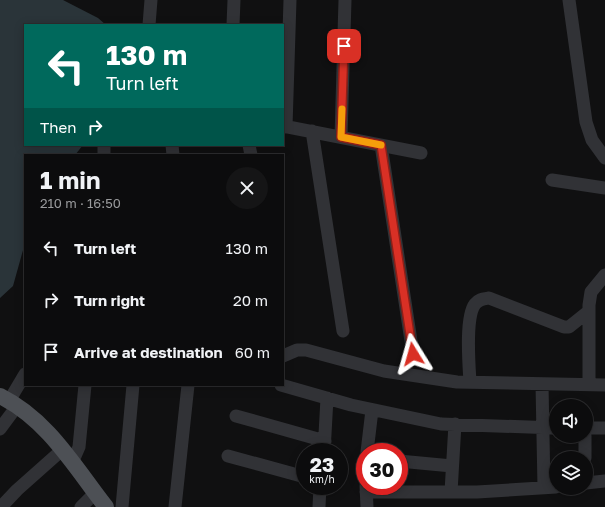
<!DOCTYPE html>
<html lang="en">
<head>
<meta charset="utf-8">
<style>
	:root { --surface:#0c0c0d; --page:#151516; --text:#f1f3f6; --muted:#9a9b9d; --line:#2c2c2e }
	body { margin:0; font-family:"Golos Text",sans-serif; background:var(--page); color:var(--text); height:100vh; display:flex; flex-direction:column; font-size:15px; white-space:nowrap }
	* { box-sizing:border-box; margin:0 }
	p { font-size:13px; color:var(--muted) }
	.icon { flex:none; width:22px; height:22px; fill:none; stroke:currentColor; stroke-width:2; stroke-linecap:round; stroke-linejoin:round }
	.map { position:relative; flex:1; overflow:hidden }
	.drawer { position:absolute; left:24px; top:154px; width:260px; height:232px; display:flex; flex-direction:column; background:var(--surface); border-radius:0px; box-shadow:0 2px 10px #0003,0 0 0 1px var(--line) }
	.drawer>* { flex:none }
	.top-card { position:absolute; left:24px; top:24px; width:260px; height:122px; border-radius:0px; box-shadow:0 2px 10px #0003,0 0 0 1px var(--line); background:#00695c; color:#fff; overflow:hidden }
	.tools { position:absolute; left:549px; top:399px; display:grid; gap:8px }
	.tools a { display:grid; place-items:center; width:44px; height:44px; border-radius:50%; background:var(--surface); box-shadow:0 2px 10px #0003,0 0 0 1px var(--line); font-size:20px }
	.speed { position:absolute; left:296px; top:443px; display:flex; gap:8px; font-size:20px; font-weight:700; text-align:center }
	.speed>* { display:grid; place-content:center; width:52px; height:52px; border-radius:50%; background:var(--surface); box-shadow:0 2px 10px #0003,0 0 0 1px var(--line); line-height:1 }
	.speed small { font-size:10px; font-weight:400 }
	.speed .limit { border:6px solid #d22; background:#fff; color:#111 }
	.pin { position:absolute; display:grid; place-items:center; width:34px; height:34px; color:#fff; margin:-17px; border-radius:8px; box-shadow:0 2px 6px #0006 }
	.me { position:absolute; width:44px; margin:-22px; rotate:352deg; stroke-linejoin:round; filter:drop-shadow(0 0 3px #0008) }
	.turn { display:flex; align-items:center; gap:14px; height:84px; padding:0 16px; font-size:18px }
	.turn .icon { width:52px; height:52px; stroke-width:2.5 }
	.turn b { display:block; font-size:28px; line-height:34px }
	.then { display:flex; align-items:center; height:38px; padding:0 16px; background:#0003; gap:8px; font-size:15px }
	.round { display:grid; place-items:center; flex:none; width:42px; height:42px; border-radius:21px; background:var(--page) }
	.head { display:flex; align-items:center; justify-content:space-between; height:68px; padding:0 16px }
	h1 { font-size:24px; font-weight:700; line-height:30px }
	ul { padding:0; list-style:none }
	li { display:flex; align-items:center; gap:12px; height:52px; padding:0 16px }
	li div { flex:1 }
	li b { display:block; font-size:15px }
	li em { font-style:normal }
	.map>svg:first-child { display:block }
</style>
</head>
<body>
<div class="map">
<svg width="605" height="507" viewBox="0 0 605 507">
	<rect width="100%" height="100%" fill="#101011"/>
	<path fill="#2a3439" d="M0,0H63L98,18L106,25H25V145H83L75,155H25V243L13,286L0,298Z"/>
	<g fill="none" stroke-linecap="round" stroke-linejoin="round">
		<path stroke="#313236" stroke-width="13" d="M569,0L586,122L592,140L605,158
			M149,25L151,0
			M233,25L234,0
			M283,126L421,153
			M286,127L290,0
			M312,131L343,331
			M341,137L345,0
			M172,145L173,155
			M249,145L251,155
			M381,145L413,354
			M104,155V145
			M552,180L605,188
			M283,356L297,350H306L384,371L457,382L605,385
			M470,382C469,365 465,317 475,304C479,299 483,299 489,298L564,327H569L589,311
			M542,384L544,488
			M281,385L351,405L441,424L556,428
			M589,385V305L591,292L605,275
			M9,401L25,374
			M236,416L325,441
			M586,428H605
			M0,429L17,406
			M585,436V458
			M324,452L327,398
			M367,452L372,410
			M228,456L305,477
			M399,461L452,466
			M72,463L79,447L85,385
			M586,483L605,481
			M366,486L367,507
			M366,492H477L556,487
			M451,492L455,424
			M1,507L17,490L62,450
			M81,507L95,493
			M122,507L133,385
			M175,507L188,385
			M319,507L320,486"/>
		<path stroke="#4d5055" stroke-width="16" d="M0,396C48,420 74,466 106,507"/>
	</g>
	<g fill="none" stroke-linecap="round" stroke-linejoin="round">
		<g stroke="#8d1f18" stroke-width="10">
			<path id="route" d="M344,46L341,137L381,145L413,354"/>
		</g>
		<use href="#route" stroke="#d93025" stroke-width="7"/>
		<path stroke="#f59e0b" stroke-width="7" d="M342,109L341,137L381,145"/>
	</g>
</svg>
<div class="tools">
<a><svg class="icon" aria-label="sound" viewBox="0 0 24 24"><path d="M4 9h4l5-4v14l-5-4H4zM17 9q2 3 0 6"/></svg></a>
<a><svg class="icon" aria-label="layers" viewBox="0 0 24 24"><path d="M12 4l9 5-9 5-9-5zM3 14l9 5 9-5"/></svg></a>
</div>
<div class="speed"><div>23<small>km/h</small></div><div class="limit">30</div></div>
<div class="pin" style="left:344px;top:46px;background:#d93025"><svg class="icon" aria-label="arrive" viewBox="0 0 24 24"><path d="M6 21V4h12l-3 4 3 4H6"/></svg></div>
<svg class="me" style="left:413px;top:354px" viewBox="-20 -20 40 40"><path d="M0-17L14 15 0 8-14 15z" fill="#d93025" stroke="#fff" stroke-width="4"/></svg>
<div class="top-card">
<div class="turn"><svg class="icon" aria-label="left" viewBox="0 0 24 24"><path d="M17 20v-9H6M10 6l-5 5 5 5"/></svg><div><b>130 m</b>Turn left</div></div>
<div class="then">Then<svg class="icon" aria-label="right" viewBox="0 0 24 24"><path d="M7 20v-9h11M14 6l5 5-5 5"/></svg></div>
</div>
<section class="drawer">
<div class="head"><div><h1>1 min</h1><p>210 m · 16:50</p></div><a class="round"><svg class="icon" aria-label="close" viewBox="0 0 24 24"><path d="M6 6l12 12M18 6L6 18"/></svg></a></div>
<ul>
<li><svg class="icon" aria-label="left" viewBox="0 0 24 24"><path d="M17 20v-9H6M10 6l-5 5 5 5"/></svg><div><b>Turn left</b></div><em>130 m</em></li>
<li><svg class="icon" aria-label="right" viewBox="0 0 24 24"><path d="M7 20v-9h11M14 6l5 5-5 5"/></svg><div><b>Turn right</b></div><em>20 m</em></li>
<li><svg class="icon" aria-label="arrive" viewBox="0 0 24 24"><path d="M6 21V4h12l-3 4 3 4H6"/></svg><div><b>Arrive at destination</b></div><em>60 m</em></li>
</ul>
</section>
</div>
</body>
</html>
